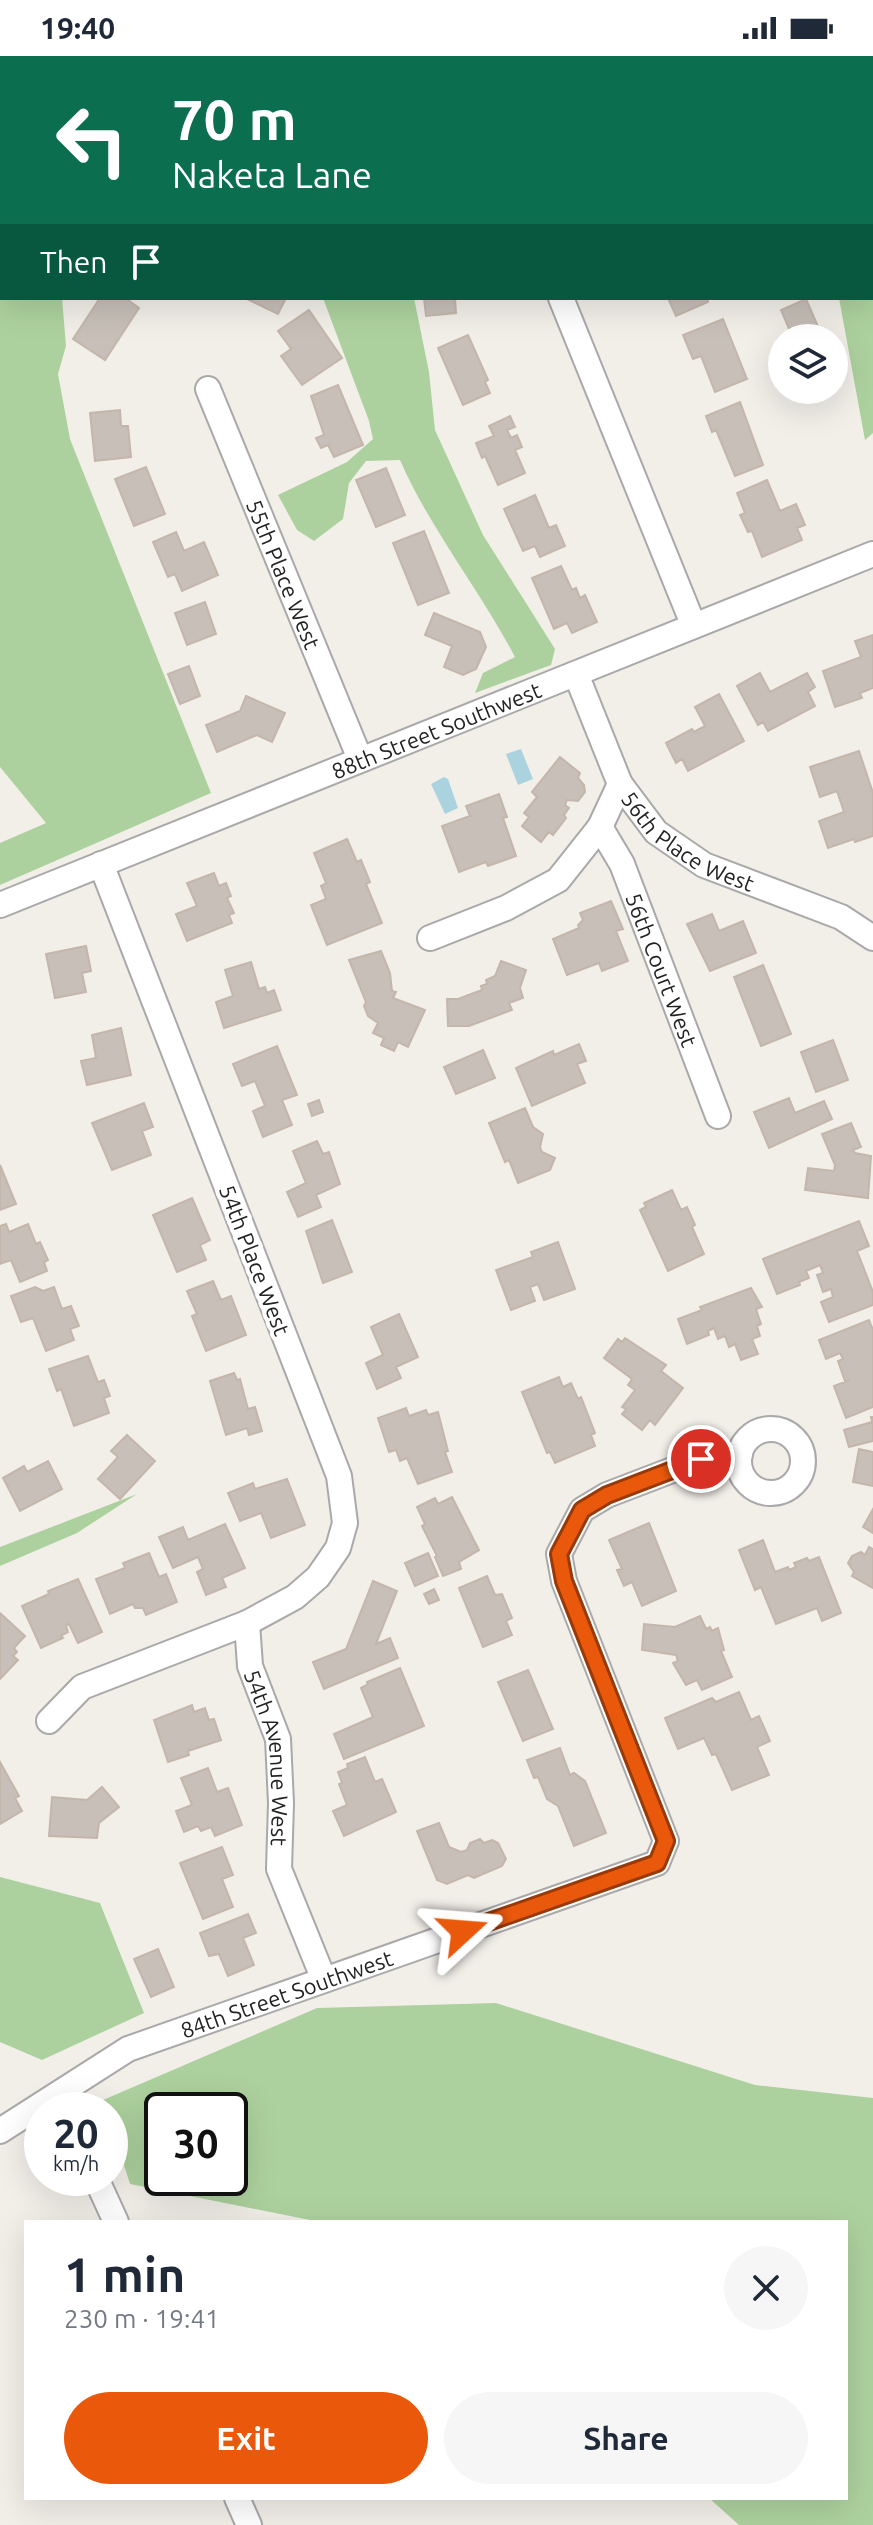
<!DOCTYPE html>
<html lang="en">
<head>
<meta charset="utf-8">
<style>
	:root { --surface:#fff; --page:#f6f6f7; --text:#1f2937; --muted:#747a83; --accent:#ea580c }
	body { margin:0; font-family:Ubuntu,sans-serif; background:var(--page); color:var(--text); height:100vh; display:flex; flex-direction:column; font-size:30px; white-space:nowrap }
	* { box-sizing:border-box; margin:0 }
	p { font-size:26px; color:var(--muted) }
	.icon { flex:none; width:44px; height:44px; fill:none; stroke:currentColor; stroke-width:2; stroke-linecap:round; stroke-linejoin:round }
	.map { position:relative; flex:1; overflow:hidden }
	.drawer { position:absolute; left:24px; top:2164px; width:824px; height:280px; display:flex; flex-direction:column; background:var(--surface); border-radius:0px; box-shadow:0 8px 32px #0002 }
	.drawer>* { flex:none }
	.guide { position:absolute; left:0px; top:0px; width:874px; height:244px; box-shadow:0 8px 32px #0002; background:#0b6e4f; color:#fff; overflow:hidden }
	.tools { position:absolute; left:768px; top:268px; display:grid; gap:16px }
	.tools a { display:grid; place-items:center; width:80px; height:80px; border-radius:50%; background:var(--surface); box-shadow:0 8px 32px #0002; font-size:40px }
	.speed { position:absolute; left:24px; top:2036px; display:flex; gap:16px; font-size:40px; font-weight:700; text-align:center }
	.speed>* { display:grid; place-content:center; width:104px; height:104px; border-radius:50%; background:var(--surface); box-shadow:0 8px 32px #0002; line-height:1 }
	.speed small { font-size:20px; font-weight:400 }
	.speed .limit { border:4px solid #111; border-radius:12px; background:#fff; color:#111 }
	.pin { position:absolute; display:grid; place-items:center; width:68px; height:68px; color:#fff; margin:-34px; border:4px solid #fff; border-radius:50%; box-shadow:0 2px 8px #0007 }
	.me { position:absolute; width:88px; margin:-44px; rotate:71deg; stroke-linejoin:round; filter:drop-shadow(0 0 6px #0008) }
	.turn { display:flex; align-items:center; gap:28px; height:168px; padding:0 40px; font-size:36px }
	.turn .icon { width:104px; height:104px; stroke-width:2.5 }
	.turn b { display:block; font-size:56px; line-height:68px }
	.then { display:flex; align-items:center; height:76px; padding:0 40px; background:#0003; gap:16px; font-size:30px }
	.round { display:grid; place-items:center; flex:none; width:84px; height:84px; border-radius:42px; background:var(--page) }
	.overview { display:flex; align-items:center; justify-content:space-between; height:136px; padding:0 40px }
	h1 { font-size:48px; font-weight:700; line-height:60px }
	.button { display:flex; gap:16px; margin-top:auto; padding:16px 40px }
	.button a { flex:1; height:92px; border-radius:48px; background:var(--accent); color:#fff; font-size:32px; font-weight:700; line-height:92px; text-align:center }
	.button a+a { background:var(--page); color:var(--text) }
	.status { display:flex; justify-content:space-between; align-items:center; height:56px; padding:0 40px; background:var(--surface); direction:ltr }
	.status svg { height:22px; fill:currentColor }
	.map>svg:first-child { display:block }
</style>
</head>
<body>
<div class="status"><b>19:40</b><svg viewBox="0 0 49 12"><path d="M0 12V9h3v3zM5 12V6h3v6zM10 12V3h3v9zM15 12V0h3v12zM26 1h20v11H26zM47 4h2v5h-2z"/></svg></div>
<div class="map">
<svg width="873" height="2469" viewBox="0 0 873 2469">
	<rect width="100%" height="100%" fill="#f2efe9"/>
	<path fill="#add19e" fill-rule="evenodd" d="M793,0H873V377L865,384L839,242H872V2Z
		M0,139L2,242H62L66,290L58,318L70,383L211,737L0,829V787L46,767L0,711Z
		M323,242H414L429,316L435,374L483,479L555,593L551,609L475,637L483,617L515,601C480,534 430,473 400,404L366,405L349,427L343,463L314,485L297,474L278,439L347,406L373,383L369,365Z
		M137,1438L77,1477L0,1510V1491Z
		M0,1821L100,1847L144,1957L42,2004L0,1986Z
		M496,1947L755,2029L873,2042V2469H739L709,2442H846V2166H320L130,2128L110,2065V2054H106L103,2044L317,1952ZM230,2054V2122H162V2054Z"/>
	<path fill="#aad3df" d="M521,693L533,723L518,729L506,698Z
		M444,721L448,723L458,752L445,758L431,728Z"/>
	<path fill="#c7bfb8" stroke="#c4b6ab" stroke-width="2" d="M199,0H260L199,2Z
		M274,0H336V2H274Z
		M100,242H125L139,252L105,304L73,283Z
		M245,242H286L278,258Z
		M424,242H455L456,257L426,260Z
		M668,242H707L708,246L676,260Z
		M806,243L823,282H793L781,254Z
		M309,254L342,302L302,329L281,300L291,293L278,275Z
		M723,263L747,323L715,336L701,300L693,303L683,279Z
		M468,279L488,324L485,326L490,337L463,349L438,292Z
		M338,329L363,389L334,401L328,389L321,392L316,382L324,379L311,340Z
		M740,346L763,409L735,420L716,374L712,376L706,360Z
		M120,354L121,370H128L131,401L95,405L90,357Z
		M510,360L515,371L507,374L511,382L517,379L522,391L515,394L525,417L498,429L485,400L482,402L476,387L494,380L489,370Z
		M146,411L165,458L134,470L115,423Z
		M386,412L405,459L376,471L356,424Z
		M767,424L780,455L796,448L805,469L797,472L802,484L762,501L752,475L748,476L740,459L745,457L737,437Z
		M535,439L549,472L556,469L565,490L540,501L535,490L523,495L504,453Z
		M424,475L449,537L418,549L393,487Z
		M176,476L184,495L204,486L218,519L182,535L175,518L168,521L153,486Z
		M561,510L572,534L576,532L580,542L585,539L597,566L572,577L567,567L554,573L532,522Z
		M205,546L216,578L187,589L175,557Z
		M434,557L480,576L486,591L476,613L463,619L444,611L452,590L425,579Z
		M873,579V632L860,637L862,642L835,651L823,615L861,601L855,585Z
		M189,610L200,640L180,648L168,618Z
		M760,617L770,636L807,617L815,631L808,636L815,650L768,675L763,666L758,669L737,630Z
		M719,638L744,685L688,715L682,703L676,707L666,687L692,673L694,676L705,670L695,651Z
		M246,640L285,657L272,686L257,679L217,696L206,669L240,655Z
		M859,695L873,737V780L855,786L854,783L828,792L819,765L844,756L837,735L820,741L810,711Z
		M560,701L580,717L578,722L584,729L585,736L578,745L567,744L565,749L569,752L564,759L566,762L553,779L549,776L541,786L522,770L529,761L524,757L537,741L532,736Z
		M499,738L507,761L503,762L516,800L488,810L486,806L459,816L442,770L470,760L466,750Z
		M347,783L357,806L361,804L370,826L366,828L382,867L327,889L311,849L326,843L321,830L326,827L314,797Z
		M214,817L219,830L226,827L231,840L227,842L234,857L229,859L232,867L187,885L176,858L197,850L187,827Z
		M611,845L623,873L616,875L628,905L602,915L599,907L567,919L553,883L579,872L578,869L583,864L580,857Z
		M712,858L719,875L743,865L756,897L710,915L687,868Z
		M86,890L91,915L82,917L86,936L55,942L46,898Z
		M381,895L390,917L392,935L396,936L393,942L425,954L408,991L398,986L394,995L381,989L384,982L373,977L378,967L368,960L364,950L366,946L349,904Z
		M501,905L526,914L520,932L523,942L509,947L512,954L469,970H448L447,943H458L482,934L481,930L487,928L486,924L495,920Z
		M251,906L259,933L265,931L267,937L274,934L281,954L224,972L216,946L233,940L225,914Z
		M763,909L791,978L761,990L734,921Z
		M121,972L131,1019L87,1029L81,1005L96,1002L92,979Z
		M833,984L848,1024L816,1036L801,996Z
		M579,988L586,1005L577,1008L585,1027L532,1050L516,1012L553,995L554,999Z
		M277,990L297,1039L282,1044L292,1069L263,1081L253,1055L265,1050L255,1025L242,1030L233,1008Z
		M483,994L495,1022L456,1038L444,1011Z
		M789,1042L795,1057L824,1045L832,1063L769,1092L754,1056Z
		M319,1044L323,1056L312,1060L308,1048Z
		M144,1047L153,1071L142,1075L151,1099L112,1114L92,1067Z
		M525,1052L533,1071L543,1078L540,1091L542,1096L555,1102L550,1114L518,1127L509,1104L505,1106L489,1067Z
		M851,1067L861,1091L853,1094L855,1097L871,1100L868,1142L805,1134L808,1112L834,1115L835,1109L822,1078Z
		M317,1085L323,1098L329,1096L340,1128L316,1139L321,1151L298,1161L287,1136L306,1127L293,1095Z
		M0,1109L16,1148L0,1154Z
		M672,1134L681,1154L687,1151L695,1169L692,1171L704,1198L668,1215L640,1154L646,1151L644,1147Z
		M192,1142L210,1184L200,1189L206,1204L177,1216L153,1159Z
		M332,1164L352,1216L323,1227L306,1175Z
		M859,1165L869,1190L857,1195L873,1236V1249L829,1266L821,1246L833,1241L831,1233L823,1236L817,1219L823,1217L820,1209L806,1215L809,1222L799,1226L800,1229L777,1238L763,1203Z
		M6,1168L9,1176L28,1168L36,1188L40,1186L48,1204L44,1206L47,1215L20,1226L11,1204L0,1208V1170Z
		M558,1186L575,1233L544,1244L538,1228L530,1231L535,1245L511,1254L496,1214L533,1201L531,1196Z
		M213,1225L221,1244L231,1240L246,1279L206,1295L192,1260L197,1258L187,1235Z
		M35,1231L43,1235L54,1231L62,1253L71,1250L79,1270L70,1273L74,1284L46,1295L33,1262L21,1266L11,1240Z
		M751,1232L762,1251L756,1253L761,1268L757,1270L760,1280L752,1283L758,1298L741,1304L735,1288L729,1291L725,1280L718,1283L714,1272L708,1275L709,1279L687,1288L678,1263L702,1254L700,1251Z
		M399,1258L418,1301L396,1311L401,1322L377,1333L366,1307L383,1299L371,1271Z
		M869,1264L873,1274V1351L846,1362L834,1330L850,1324L845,1325L838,1305L843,1303L840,1297L826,1303L819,1284Z
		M625,1282L666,1309L661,1315L683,1332L655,1369L650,1364L642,1374L622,1358L626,1353L622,1351L635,1334L628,1329L632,1323L604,1302L618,1283L622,1286Z
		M88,1300L98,1326L104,1324L110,1340L104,1342L109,1357L74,1370L61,1333L57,1335L49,1313Z
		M234,1317L237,1324L240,1323L248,1353L255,1351L262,1375L249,1379L247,1372L226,1379L210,1325Z
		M559,1321L563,1331L571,1327L578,1343L581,1341L595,1377L591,1379L595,1390L555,1407L550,1396L547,1397L522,1336Z
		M406,1352L409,1360L426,1354L428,1359L438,1356L448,1395L445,1396L452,1416L418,1428L407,1402L400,1405L396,1394L389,1396L378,1362Z
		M871,1361H873V1385L849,1391L844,1374L872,1366Z
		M127,1379L155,1405L120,1443L98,1423L118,1401L111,1395Z
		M859,1393L873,1396V1430L853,1426Z
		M48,1405L62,1433L20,1455L3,1422L24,1410L27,1416Z
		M287,1423L305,1469L271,1482L261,1457L240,1465L228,1437L253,1427L255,1433Z
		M452,1441L479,1494L459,1506L461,1513L443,1520L435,1501L437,1500L422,1470L425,1468L417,1451L435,1442L438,1448Z
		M873,1453V1477L863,1471Z
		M649,1467L676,1535L642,1550L632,1526L624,1530L617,1514L622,1513L609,1484Z
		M225,1468L245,1512L222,1522L226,1531L206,1539L197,1516L203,1513L198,1501L173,1512L159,1481L183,1471L188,1484Z
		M763,1484L775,1516L788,1511L789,1514L796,1511L794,1507L807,1502L809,1505L819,1501L841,1557L822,1565L817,1552L776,1568L761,1531L755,1534L739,1494Z
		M869,1491L873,1493V1532L852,1520L854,1516L848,1507L852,1500L861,1496L865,1499Z
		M149,1497L159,1521L166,1518L177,1546L146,1559L143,1552H135L133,1548L110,1558L96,1523L125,1512L123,1507Z
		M428,1497L438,1520L415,1530L405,1507Z
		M487,1520L495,1539L502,1538L512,1562L506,1565L512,1579L483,1591L459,1532Z
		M78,1523L102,1576L78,1587L69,1568L66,1570L68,1576L61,1580L63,1582L41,1592L22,1550L49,1538L48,1535Z
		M373,1525L397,1535L376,1588L390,1582L398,1602L324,1633L313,1606L346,1593Z
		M434,1533L439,1544L429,1548L424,1538Z
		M0,1557L25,1580L14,1592L17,1596L13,1600L18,1604L0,1623Z
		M700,1560L706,1573L710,1571L712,1575L718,1572L724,1594L721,1595L732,1621L702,1634L697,1624L686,1629L673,1607L678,1605L676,1599L642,1594L644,1568L675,1571Z
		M400,1612L424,1670L344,1703L334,1678L373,1661L361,1632L368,1628L367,1626Z
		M528,1614L553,1673L523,1685L498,1626Z
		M739,1636L751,1664L759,1660L770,1685L757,1691L769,1719L732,1734L716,1698L712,1699L704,1682L678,1693L665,1662L712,1642L716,1646Z
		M192,1649L194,1656L205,1652L209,1664L214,1663L221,1684L188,1695L189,1699L168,1706L154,1664Z
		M560,1692L570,1719L574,1717L585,1725L606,1777L574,1790L558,1750L547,1743L538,1721L534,1722L527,1704Z
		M365,1701L375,1726L382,1723L396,1756L344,1780L333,1755L347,1749L339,1728L342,1727L338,1716L348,1712L347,1708Z
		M0,1706L19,1740L15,1742L22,1755L0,1768Z
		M208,1712L217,1736L228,1732L242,1769L215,1780L211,1771L201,1775L198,1770L184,1776L176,1755L192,1749L181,1722Z
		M102,1731L119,1751L99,1767L97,1782L49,1780L52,1741L87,1744Z
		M439,1767L449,1791L461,1796L467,1794L470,1787L480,1783L484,1787L492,1784L498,1787L506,1803L502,1810L474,1822L468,1819L447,1828L437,1824L417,1775Z
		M222,1791L233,1819L222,1823L233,1851L203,1863L180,1807Z
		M248,1858L256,1877L243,1882L254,1909L228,1920L219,1898L209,1900L200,1877Z
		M158,1893L174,1931L151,1941L134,1903Z"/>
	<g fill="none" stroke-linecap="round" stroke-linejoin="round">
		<g stroke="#a9a9a9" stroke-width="28">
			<g id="minor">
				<path d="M76,0L78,2"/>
				<path d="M561,242L693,568"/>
				<path id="s1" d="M208,333L360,703"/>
				<path id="s2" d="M576,618L620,728L656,776L704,809L841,861L873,882"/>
				<path id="s3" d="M600,771L622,808L718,1060"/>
				<path id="s4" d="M0,849L873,498"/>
				<path d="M430,882L506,852L558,824L600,771L620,728"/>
				<circle cx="771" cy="1405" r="32"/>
				<path id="s5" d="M247,1567L250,1610L278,1683L281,1747L279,1813L324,1924"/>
				<path d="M49,1665L82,1631L247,1567L295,1541L318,1521L338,1492L345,1467L339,1420L101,808"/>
				<path id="s6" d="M0,2075L128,1993L657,1807L666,1785L564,1525L559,1498L582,1454L607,1439L701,1403L740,1398"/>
				<path d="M96,2122L116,2166"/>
				<path d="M237,2442L249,2469"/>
			</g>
		</g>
		<use href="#minor" stroke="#fff" stroke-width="24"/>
	</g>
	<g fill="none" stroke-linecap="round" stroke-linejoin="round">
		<g stroke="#983908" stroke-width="20">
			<path id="route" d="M463,1875L657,1807L666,1785L564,1525L559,1498L582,1454L607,1439L701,1403"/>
		</g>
		<use href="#route" stroke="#ea580c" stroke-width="14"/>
	</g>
	<g text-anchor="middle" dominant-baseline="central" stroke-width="8" stroke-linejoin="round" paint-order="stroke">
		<g font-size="22" fill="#222" stroke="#fff">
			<text stroke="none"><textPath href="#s1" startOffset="200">55th Place West</textPath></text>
			<text stroke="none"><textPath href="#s4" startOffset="470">88th Street Southwest</textPath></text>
			<text stroke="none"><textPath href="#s2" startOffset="210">56th Place West</textPath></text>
			<text stroke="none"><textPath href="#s3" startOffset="156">56th Court West</textPath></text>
			<text transform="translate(255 1204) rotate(69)">54th Place West</text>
			<text stroke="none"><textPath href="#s5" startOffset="138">54th Avenue West</textPath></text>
			<text stroke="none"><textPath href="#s6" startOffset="320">84th Street Southwest</textPath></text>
		</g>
	</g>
</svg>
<div class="tools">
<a><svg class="icon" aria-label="layers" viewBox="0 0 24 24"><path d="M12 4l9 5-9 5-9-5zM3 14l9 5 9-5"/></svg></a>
</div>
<div class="speed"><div>20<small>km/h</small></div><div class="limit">30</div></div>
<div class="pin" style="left:701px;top:1403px;background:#d93025"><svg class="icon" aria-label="arrive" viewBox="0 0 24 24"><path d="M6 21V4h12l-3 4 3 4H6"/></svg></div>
<svg class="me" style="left:463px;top:1875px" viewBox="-20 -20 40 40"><path d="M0-17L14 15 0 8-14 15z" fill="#ea580c" stroke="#fff" stroke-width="4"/></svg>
<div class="guide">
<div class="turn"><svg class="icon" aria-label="left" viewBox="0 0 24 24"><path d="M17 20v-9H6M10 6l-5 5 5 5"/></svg><div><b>70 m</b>Naketa Lane</div></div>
<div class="then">Then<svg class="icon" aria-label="arrive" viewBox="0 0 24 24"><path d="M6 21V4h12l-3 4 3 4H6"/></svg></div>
</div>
<section class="drawer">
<div class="overview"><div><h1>1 min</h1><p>230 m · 19:41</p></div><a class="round"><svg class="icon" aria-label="close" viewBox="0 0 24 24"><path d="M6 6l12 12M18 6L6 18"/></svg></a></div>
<div class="button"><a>Exit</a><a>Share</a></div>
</section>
</div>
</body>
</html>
